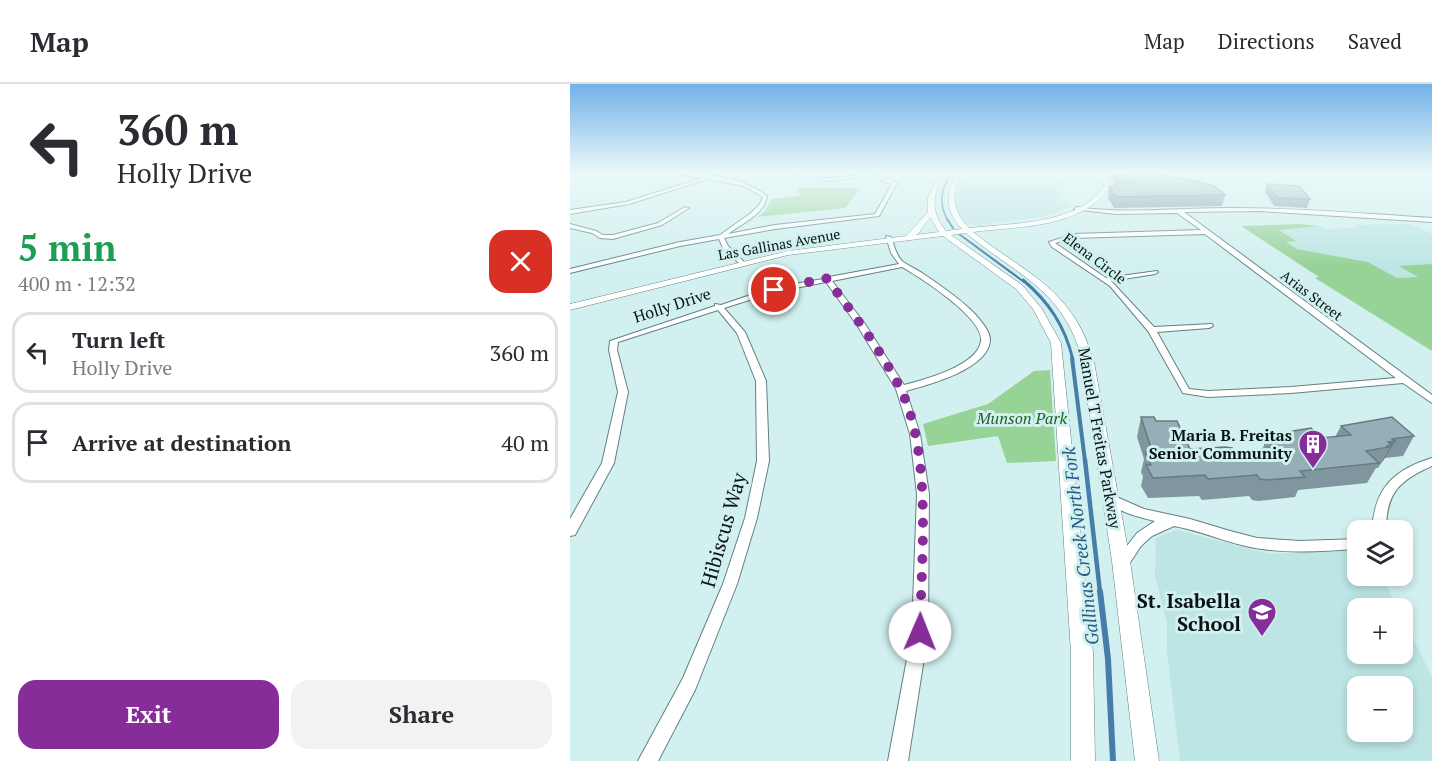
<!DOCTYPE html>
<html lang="en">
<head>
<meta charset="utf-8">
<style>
	:root { --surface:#fff; --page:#f2f2f3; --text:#2b2b33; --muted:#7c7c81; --line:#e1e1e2; --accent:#862d9a }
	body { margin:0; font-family:"PT Serif",serif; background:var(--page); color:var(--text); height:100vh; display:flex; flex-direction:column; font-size:22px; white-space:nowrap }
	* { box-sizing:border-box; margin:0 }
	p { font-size:20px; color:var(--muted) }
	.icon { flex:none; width:33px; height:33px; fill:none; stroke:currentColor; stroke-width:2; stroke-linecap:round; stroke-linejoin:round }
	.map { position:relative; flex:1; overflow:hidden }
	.side { display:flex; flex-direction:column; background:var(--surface); width:570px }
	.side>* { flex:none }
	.top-card { background:#fff; color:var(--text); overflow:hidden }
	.fabs { position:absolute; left:777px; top:436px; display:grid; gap:12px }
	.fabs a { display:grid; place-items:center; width:66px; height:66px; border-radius:12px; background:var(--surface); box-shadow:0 3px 9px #0003; font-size:30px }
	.pin { position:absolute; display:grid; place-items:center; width:51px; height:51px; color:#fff; margin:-26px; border:3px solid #fff; border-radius:50%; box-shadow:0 2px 6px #0007 }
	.me { position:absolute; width:66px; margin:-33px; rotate:1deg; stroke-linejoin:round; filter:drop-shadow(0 0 4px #0008) }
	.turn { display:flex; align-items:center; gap:21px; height:126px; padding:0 18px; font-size:27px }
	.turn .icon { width:78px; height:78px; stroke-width:2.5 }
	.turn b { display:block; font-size:42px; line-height:51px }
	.round { display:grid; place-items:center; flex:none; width:63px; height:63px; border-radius:18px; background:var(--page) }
	.overview { display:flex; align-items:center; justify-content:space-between; height:102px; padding:0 18px }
	h1 { font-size:36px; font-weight:600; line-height:45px; color:#1e9e55 }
	.action { display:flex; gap:12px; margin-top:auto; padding:12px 18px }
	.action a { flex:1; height:69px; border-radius:18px; background:var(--accent); color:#fff; font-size:24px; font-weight:600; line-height:69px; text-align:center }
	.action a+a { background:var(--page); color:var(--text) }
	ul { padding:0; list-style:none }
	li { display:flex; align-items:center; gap:18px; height:81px; margin:0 12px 9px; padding:0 6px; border:3px solid var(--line); border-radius:18px }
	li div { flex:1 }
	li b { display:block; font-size:22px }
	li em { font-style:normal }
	header { display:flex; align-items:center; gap:36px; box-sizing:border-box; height:84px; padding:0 30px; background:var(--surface); border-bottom:2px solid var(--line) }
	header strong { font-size:28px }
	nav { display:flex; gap:33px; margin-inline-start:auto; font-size:21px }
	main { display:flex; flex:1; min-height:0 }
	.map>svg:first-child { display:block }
</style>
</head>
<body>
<header>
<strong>Map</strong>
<nav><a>Map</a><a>Directions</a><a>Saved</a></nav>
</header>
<main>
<section class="side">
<div class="top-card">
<div class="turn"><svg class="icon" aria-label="left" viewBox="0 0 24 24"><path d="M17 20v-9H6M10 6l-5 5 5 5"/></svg><div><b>360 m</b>Holly Drive</div></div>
</div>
<div class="overview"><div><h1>5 min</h1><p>400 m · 12:32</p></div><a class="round" style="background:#d93025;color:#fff"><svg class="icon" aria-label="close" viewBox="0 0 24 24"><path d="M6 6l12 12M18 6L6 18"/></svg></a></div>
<ul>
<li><svg class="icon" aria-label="left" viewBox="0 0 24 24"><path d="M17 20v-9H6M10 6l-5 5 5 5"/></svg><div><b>Turn left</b><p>Holly Drive</p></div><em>360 m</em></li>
<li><svg class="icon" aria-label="arrive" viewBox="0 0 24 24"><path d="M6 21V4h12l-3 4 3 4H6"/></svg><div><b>Arrive at destination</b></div><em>40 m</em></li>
</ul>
<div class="action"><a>Exit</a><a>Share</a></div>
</section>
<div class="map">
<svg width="862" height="677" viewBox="0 0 862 677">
	<rect width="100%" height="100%" fill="#d1f0ef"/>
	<path fill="#bce5e4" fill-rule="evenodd" d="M395,89H487L496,97L487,117L505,121L472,133L409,141L396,140L389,130L385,113Z
		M840,140L862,150V193L827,194L798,178L727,165L715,157H725L708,145L750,142L756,145L789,144L784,141Z
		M607,446L699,470L783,465L787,467L788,492H812L828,525H788V570H832L833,534L862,593V677H610L597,568V540L585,492L586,454ZM788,603H832V648H788Z"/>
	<path fill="#97d297" d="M228,104H291L275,124L187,133L195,127L202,115L230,112Z
		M729,140L750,142L709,146L726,157L716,158L727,165L798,178L827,194L848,193L829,182L862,180V267L745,194L749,193L671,142Z
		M480,286L486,377L437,379L428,352L358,362L353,340L418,320L464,287Z"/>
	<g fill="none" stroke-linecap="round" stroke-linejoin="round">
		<path stroke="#467ea9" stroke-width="1.5" d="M378,137C368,119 371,106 381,89"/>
		<path stroke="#467ea9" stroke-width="2" d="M377,135L383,144
			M389,150L454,198"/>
		<path stroke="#467ea9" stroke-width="3" d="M453,196C479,218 495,242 503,276"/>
		<path stroke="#467ea9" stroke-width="4" d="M502,274L515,377"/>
		<path stroke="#467ea9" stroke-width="4.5" d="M515,376L530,508"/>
		<path stroke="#467ea9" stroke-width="6" d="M530,507L538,575L543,677"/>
		<g stroke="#648080" stroke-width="2">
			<path id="street" d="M103,89C135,89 171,92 197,112C194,131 172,139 158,150L205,141L305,130L322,100L300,92L256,97L221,89C234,89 246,95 258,94C289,93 297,84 327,99L309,132L205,145L154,154L158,162L174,178V180H170L153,164L149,155L110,162L0,189V185L110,158L150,151L181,129L190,120L193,113L174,102L134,94L135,96L59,120L0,130V126L56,118L132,94Z
				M115,123L119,124L92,141L43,155L30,154L22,149L0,144V140L26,147L33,151H43L88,139Z
				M506,123C560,131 611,123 665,124C731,124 797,130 862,134V138L690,127L614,128L862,311V319L833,299L721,309L638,313L613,309L578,247L540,202L482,163L479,158L503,150L631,146L607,129L545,130L504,125ZM635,150L826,294L721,303L638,307L619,305L587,248L639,244L643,242L642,240L584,243L541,197L585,190L588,188L587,187L536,194L485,159L503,154Z
				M316,152L321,153C324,161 326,172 333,178C339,182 346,185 352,189C370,201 389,214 404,229C410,236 420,246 420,256C419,285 358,301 336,307L350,350L359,410L358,548L338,677H318L342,548L347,410L340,350L326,305L287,241L256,198L205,208L154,224L175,248L196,297L199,377L187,434L167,500L125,606L88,677H68L113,594L153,500L175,434L187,377L186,297L167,249L148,226L48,258L47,266L58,308L44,379L5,451L0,452V435L32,379L48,308L39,266L40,257L145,222V220L151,221L201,204L253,195L256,192L259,193L329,180L321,169ZM332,183C351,194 414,234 411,257C408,282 353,296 334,301L295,240L262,197Z
				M862,374V382C828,397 816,410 816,447H802C804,406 822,386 862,374Z
				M542,411L574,425L620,435L660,447L687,454L730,457L788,455V465C754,467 719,470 685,464C657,459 632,447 604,442L582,452L571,462L557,483L552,485L547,483L545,479L547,475L567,449L585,437C569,433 546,428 536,415L538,412Z"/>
		</g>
		<g stroke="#648080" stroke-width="1">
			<path id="secondary" d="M370,89H375C362,111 360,127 376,147L392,145C375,127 376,111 386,89H391C381,111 382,126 399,144C441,139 510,141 535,101L523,89C531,89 537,94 541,101C514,145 449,142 403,148C457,191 503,204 524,278L560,477L589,677H565L542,477L510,268C490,203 443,189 396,149L381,151L452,201L472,225L491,259L523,569L525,677H501V569L481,259L463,225L446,205L373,152L218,171L0,226V220L218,167L336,152L358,128V113ZM360,133L369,148L345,151L348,150Z"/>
		</g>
		<use href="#street" fill="#fff" fill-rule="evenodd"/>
		<use href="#secondary" fill="#fff" fill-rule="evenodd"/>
	</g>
	<path fill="#7f969e" d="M542,89H592L602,94L655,111L652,122L544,124L538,114L539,103L544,102V99H546L541,94Z
		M697,100L740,115L737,124L704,122L695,108Z
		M571,333L586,337L620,365L666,369L692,366L698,351L751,354L765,353L771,342L844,352L833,372L815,374L810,381L808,384H806L797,399L728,406L725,413L688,417L682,416L679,412L632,416L629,412L578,414L571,402L573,393L571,388L574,375L567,353Z"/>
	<path fill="#687a81" d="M825,357L813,377L812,378L821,361L818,358Z"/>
	<path fill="#94afb8" stroke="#687a81" stroke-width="1.5" d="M548,89H592L602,94H615L644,102L655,111L546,113L539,103L546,101L544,99H565Z
		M697,100L729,102L740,115L707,114Z
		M571,333H584L586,337H607L620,365L655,363L662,364L666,369L708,363L698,351L741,344L751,354L781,351L771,342L822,333L844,352L822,355L825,357L818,358L821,361L817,362L819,363L796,367L809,379L730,387L735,393L696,396L690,395L687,391L638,395L635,391L583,394L576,381H581L575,368L582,367Z"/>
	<linearGradient id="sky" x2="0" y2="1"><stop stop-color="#72b1e8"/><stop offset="0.48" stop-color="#eaf8f8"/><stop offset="1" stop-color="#eaf8f8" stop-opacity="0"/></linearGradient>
	<rect width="862" height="184" fill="url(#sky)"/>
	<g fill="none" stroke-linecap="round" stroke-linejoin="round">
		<path stroke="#862d9a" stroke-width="10" stroke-dasharray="0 18" d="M204,206L256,194C283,229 310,265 330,304C363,370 351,475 350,548"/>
	</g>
	<defs>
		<g id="building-pin" transform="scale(1.5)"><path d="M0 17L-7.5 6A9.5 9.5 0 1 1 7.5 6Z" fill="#862d9a" stroke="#d1f0ef"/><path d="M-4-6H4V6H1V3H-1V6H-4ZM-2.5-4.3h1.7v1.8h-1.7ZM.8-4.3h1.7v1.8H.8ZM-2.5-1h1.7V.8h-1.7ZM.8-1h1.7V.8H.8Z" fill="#fff"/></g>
		<g id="school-pin" transform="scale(1.5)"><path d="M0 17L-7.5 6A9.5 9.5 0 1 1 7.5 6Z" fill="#862d9a" stroke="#d1f0ef"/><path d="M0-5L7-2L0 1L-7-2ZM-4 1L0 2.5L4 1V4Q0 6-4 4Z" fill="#fff"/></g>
	</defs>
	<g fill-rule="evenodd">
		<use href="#building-pin" x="743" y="360"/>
		<use href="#school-pin" x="692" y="528"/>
	</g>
	<g text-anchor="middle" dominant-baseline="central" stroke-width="6" stroke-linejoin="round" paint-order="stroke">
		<g font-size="14" fill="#081313" stroke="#d1f0ef">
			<text transform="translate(209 160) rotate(-10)">Las Gallinas Avenue</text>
			<text transform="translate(525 174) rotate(37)">Elena Circle</text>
			<text transform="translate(742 211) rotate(37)">Arias Street</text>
		</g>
		<g font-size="16" fill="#081313" stroke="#d1f0ef">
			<text transform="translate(102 221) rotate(-18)">Holly Drive</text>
			<text transform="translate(530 354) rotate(80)">Manuel T Freitas Parkway</text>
		</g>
		<g font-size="16" font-style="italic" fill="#1f6426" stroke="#d1f0ef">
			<text x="452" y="334">Munson Park</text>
		</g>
		<g font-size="16" font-weight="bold" fill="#081313" stroke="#d1f0ef" text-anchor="end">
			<text x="722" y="351">Maria B. Freitas<tspan x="722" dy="18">Senior Community</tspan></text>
		</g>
		<g font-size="18" font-style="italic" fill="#275c85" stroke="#d1f0ef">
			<text transform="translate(510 462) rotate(-97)">Gallinas Creek North Fork</text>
		</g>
		<g font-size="20" fill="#081313" stroke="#d1f0ef">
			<text transform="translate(153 446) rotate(-74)">Hibiscus Way</text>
		</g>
		<g font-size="20" font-weight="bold" fill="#081313" stroke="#d1f0ef" text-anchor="end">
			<text x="671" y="516">St. Isabella<tspan x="671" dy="23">School</tspan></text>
		</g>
	</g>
</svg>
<div class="fabs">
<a><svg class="icon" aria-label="layers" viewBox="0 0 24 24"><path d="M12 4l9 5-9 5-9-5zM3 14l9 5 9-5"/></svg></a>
<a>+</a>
<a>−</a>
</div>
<div class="pin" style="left:204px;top:206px;background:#d93025"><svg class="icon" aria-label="arrive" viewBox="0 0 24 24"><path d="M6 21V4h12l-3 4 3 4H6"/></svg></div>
<svg class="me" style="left:350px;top:548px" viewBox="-20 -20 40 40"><circle r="19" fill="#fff"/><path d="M0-13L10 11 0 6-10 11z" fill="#862d9a"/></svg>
</div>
</main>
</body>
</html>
